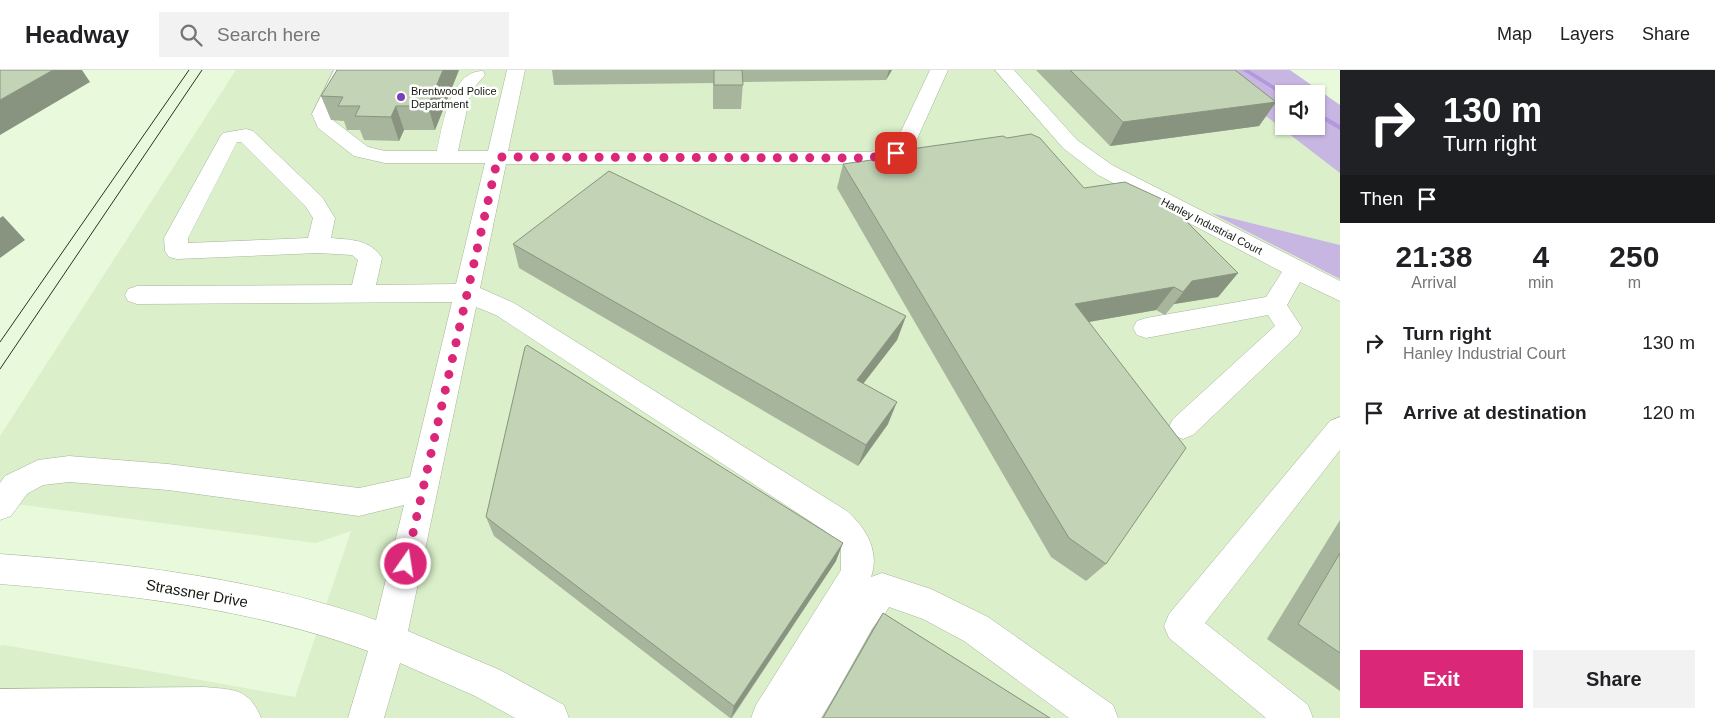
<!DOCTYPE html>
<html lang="en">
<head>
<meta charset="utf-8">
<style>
	:root { --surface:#fff; --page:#f2f2f2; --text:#202124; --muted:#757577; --line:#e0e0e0; --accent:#db2777 }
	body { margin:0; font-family:Arial,sans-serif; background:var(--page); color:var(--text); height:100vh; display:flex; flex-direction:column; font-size:19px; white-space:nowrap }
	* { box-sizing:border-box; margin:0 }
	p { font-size:16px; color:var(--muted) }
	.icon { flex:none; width:28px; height:28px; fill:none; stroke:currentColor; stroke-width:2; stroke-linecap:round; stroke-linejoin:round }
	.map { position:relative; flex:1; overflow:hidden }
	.panel { display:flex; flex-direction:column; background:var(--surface); width:375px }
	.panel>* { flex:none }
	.hud { background:#202124; color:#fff; overflow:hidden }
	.controls { position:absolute; left:1275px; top:15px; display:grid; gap:10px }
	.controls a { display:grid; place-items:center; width:50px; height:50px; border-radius:0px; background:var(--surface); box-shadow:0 1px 4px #0004; font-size:25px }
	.pin { position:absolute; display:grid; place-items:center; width:42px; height:42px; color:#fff; margin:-21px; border-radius:10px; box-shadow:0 2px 8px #0006 }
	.me { position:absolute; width:55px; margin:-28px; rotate:13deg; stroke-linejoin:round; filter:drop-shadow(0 0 4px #0008) }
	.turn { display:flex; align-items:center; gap:18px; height:105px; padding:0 20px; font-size:22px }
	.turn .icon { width:65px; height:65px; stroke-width:2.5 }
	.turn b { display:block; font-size:35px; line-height:42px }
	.then { display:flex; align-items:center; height:48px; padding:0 20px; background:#0003; gap:10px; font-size:19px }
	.eta { display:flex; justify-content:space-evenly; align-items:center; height:85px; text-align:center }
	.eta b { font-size:30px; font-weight:600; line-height:35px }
	.button { display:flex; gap:10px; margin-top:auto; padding:10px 20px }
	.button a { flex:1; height:58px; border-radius:0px; background:var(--accent); color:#fff; font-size:20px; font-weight:600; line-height:58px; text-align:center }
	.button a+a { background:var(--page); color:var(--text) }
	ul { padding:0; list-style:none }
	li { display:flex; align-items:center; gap:15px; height:70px; padding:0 20px }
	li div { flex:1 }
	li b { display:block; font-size:19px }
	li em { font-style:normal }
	header { display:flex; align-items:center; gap:30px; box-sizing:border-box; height:70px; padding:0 25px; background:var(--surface); border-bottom:1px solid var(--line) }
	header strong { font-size:24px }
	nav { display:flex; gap:28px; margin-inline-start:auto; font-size:18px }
	.search { width:350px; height:45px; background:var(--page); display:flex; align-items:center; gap:12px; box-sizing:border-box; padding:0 18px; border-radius:0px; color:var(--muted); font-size:19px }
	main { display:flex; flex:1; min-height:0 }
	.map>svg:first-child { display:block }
</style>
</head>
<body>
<header>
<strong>Headway</strong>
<div class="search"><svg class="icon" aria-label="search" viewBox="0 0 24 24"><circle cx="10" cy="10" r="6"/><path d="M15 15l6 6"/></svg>Search here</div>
<nav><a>Map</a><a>Layers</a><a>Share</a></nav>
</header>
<main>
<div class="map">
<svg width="1340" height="648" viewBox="0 0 1340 648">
	<rect width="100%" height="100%" fill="#e9fadc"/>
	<path fill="#daefca" d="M236,0H1220L1284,56L1340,98V175L1214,144L1340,209V648H0V576L4,575L295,627L351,461L316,473L0,432V366Z"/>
	<path fill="#c7b6e2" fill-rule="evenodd" d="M1206,0H1290L1340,35V103ZM1284,24H1316V56H1284Z
		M1211,143L1340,175V209Z"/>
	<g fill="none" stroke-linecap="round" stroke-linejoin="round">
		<path fill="#b498dd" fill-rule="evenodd" d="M1242,0H1249L1287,24L1282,25Z
			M1316,41L1340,55V60L1316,46Z"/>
		<g stroke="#a5b599" stroke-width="1">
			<path id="minor" d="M334,0H352L332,44L334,51L368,77L385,81H437C442,59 450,0 483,1L485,5L471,21L458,81H488L507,0H525L508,81L869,82L881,80L895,74L930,0H948L913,78C905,91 883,93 869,94H506L480,218L514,233L847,441C866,458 880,481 871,507L882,503L931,519L988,547L1113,635L1118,648H1069L964,571L923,549L889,537L821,648H751L756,635L841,500V478L825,461L496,245L476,237L408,561L500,600L564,635L569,648H515L475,626L400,593L384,648H348L368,581C251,538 124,524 0,514V484C127,493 256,508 376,550L404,435L359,446L168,420L69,412L43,415L27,424L11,446L0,450V413L5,406L38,390L69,386L168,394L359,418L410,407L452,232L137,234L128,231L125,225L128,219L137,216L352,215L358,190L352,185L318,183L177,189L169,187L165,181L164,168L220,67L223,63L246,59L253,61L322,127L335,148L331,168C351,170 370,169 382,188L376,215L456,214L485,93H385L354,86L318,58L312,44ZM237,72H241L306,137L313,148L308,168L188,173V168Z
				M995,0H1014L1077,70L1112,95L1340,211V231L1300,212L1287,235L1302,258L1298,265L1193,365L1183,369L1173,365L1169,357L1173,349L1275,256L1268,245L1146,268L1137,265L1133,258L1137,251L1146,248L1266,227L1282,202L1098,105L1063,78Z
				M1340,347V380L1205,553L1308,635L1313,648H1266L1169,568L1164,556L1169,544L1330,351Z
				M205,617C234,620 249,618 261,648H0V619Z"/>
		</g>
		<use href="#minor" fill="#fff" fill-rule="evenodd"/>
		<path stroke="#2a3125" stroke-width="1" d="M0,272L189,0
			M0,299L202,0"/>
	</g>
	<path fill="#a8b59d" d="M459,0L435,60H404L399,71L364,70L360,60H347L344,51L331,50L321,26Z
		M552,0H892L886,10L743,12L741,39H713V13L554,15Z
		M1036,0H1235L1276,32L1259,56L1110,76Z
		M843,94L1084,118L1238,203L1218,227L1174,234L1165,245L1156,240L1089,252L1106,494L1086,511L1051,487L837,118Z
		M513,174L906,246L897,270L863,314L888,354L858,396L519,198Z
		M486,447L836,491L732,648H730L494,466Z
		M1340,450V621L1267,569Z
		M883,543L1050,648H822L872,559Z"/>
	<path fill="#88947f" d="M53,0H82L90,12L0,65V30Z
		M443,0H459L435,60L428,36Z
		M889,0H892L886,10Z
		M1276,32L1259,56L1110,76L1123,52Z
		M396,36L404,60L399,71L391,47Z
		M3,146L25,170L0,188V148Z
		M1238,203L1218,227L1174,234L1165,245L1192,211Z
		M1174,217L1156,240L1060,257L1075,234Z
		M906,246L897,270L849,332L857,310Z
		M897,332L888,354L858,396L866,375Z
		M843,473L836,491L731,648L734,636Z"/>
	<path fill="#c3d3b6" stroke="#88947f" d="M0,0H53L0,30Z
		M337,0H443L428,36H396L391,47L355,46L360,36H338L343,27L321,26Z
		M714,0H742L743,15H714Z
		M1070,0H1235L1276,32L1123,52Z
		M1031,64L1040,68L1084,118L1125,112L1166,131L1238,203L1192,211L1183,222L1174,217L1075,234L1186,378L1106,494L1069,468L843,94L886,88L897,81L1003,66L1007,68Z
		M609,101L906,246L857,310L897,332L866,375L513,174Z
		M527,275L843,473L734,636L486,447L525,277Z
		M1340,483V583L1298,554Z
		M883,543L1050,648H823Z"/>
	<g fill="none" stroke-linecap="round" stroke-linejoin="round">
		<path stroke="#db2777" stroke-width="9" stroke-dasharray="0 16.2" d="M406,494L498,87L869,88L896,83"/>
	</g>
	<circle fill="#7a41b7" stroke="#fff" stroke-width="2" cx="401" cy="27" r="5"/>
	<g text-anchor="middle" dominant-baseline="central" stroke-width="5" stroke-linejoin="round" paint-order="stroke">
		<g font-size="11" fill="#141a10" stroke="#fff" text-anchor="start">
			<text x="411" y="21">Brentwood Police<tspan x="411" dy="13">Department</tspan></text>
		</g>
		<g font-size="11" fill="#141a10" stroke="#fff">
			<text transform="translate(1212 156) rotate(27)">Hanley Industrial Court</text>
		</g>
		<g font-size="15" fill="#141a10" stroke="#fff">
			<text transform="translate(197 523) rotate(10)">Strassner Drive</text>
		</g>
	</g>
</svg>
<div class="controls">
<a><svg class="icon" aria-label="sound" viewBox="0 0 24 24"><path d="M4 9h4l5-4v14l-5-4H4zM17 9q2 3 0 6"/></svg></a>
</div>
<div class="pin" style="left:896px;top:83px;background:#d93025"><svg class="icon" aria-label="arrive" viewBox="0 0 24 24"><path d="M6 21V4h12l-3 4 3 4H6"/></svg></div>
<svg class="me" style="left:406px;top:494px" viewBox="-20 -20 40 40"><circle r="17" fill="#db2777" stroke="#fff" stroke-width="3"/><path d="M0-11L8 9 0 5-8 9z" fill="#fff"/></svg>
</div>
<section class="panel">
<div class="hud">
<div class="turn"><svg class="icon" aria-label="right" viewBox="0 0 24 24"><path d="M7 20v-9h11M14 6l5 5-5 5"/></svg><div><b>130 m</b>Turn right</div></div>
<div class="then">Then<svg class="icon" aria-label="arrive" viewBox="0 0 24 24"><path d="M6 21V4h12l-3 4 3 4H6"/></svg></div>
</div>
<div class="eta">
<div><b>21:38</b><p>Arrival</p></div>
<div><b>4</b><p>min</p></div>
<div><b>250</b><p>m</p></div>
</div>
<ul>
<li><svg class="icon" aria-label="right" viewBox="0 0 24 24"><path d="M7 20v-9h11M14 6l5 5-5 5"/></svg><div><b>Turn right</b><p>Hanley Industrial Court</p></div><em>130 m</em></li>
<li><svg class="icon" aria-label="arrive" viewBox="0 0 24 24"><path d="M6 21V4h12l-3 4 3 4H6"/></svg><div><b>Arrive at destination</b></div><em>120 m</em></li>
</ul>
<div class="button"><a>Exit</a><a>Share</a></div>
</section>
</main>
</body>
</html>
